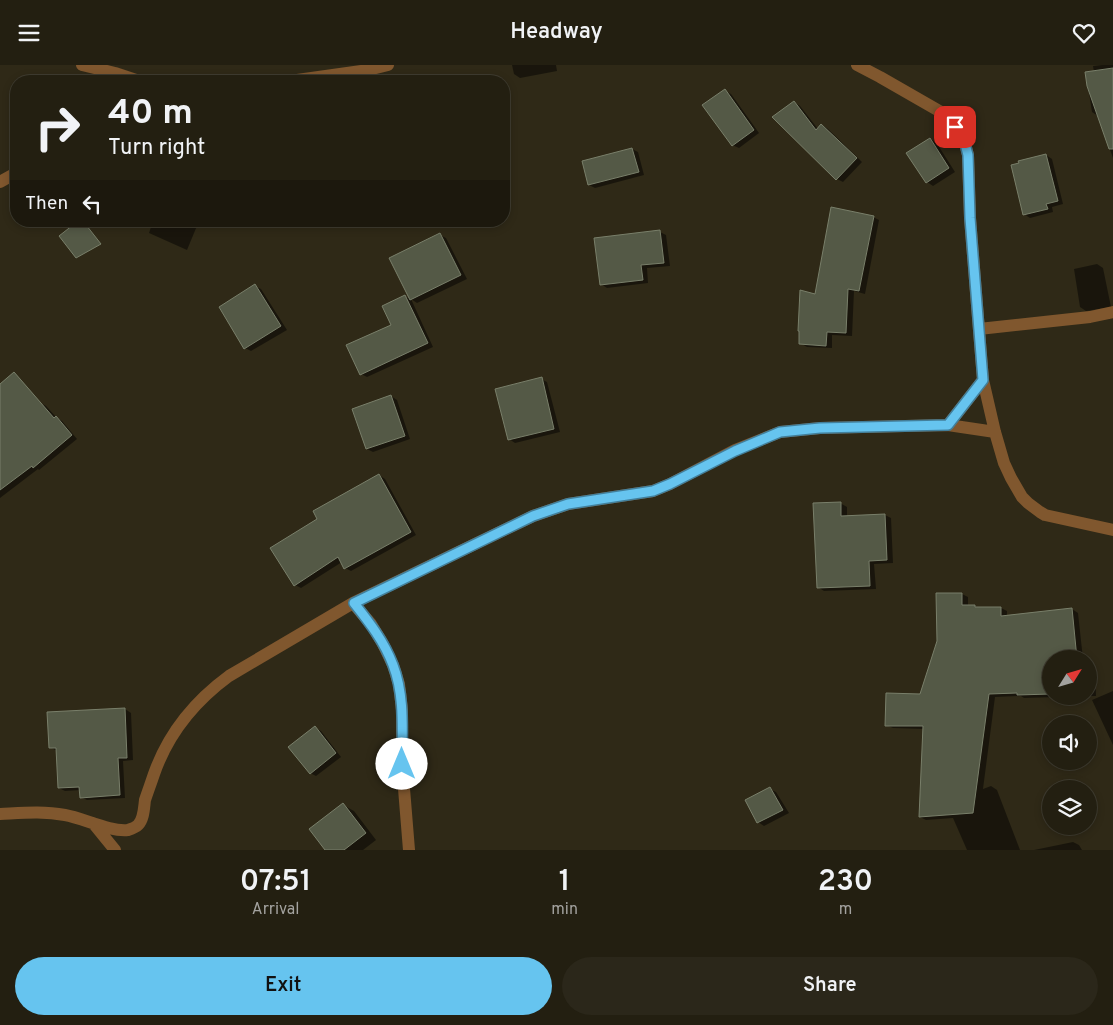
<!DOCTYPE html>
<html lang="en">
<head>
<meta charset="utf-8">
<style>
	:root { --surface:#231f11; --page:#2b271a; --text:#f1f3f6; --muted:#a3a29f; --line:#403d31; --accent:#66c4ef }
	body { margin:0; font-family:Overpass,sans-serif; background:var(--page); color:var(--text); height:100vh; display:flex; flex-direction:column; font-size:19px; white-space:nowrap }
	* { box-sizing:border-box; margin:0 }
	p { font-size:16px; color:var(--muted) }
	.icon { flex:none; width:28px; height:28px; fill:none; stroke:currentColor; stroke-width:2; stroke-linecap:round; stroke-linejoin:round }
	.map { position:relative; height:785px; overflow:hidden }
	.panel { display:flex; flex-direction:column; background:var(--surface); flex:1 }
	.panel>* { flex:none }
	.top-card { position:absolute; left:10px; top:10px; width:500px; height:152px; border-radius:20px; box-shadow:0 2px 8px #0003,0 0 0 1px var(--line); background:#231f11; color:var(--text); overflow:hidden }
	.needle { width:32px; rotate:53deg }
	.controls { position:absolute; left:1042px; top:585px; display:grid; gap:10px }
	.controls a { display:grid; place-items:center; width:55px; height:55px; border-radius:50%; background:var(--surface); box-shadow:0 2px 8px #0003,0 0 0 1px var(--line); font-size:25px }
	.pin { position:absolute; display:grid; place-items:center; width:42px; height:42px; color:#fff; margin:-21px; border-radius:10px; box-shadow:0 2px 8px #0006 }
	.me { position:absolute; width:55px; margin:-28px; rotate:0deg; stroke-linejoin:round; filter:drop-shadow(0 0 4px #0008) }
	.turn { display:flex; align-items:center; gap:18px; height:105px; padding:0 15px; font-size:22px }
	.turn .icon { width:65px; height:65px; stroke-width:2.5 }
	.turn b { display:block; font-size:35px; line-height:42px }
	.then { display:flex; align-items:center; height:48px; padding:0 15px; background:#0003; gap:10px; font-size:19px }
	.eta { display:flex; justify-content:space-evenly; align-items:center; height:85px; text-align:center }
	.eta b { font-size:30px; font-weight:600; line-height:35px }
	.action { display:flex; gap:10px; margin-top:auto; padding:10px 15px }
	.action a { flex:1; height:58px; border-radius:30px; background:var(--accent); color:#111; font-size:20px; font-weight:600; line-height:58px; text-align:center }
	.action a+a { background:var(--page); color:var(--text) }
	header { display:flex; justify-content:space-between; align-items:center; height:65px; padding:0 15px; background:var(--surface); font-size:22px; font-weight:600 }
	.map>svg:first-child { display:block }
</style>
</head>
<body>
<header><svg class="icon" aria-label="menu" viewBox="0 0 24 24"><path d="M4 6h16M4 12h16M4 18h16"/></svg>Headway<svg class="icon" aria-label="heart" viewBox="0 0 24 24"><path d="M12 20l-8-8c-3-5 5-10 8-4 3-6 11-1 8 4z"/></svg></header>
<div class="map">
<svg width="1113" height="785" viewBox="0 0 1113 785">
	<rect width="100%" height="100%" fill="#2f2917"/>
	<path fill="#0007" d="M512,0H556L557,6L520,13L514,9Z
		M1102,0H1113V93L1098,51L1092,47L1086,8L1094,7L1093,1Z
		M725,26L731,29L759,68L739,83L732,80Z
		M794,37L800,41L818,64L822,60L828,64L862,97L843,117L837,114Z
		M930,74L936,77L955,107L933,121L927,117Z
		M632,84L638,87L644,110L595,123L589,120Z
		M1046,90L1052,94L1063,139L1052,142L1053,147L1030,153L1024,149Z
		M873,152L879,155L865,229L854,226L852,271L832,270V283L807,282L800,278L816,230Z
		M153,156H199L187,185L149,168Z
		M660,167L666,170L670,201L647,203L648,218L607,223L601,219Z
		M440,170L446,173L467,214L417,238L411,234L433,282L367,312L361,309L393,260L405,231L411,235L391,194Z
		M1097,199L1103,203L1111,242L1086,246L1080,242L1074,204Z
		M255,221L261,224L287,265L251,286L245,283Z
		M541,314L547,317L560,367L515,378L509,374Z
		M391,331L397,335L410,374L373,387L367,384Z
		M39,337L46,341L56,352L62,356L77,374L39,405L38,404L0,433V369Z
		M379,410L385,414L416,470L351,506L345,503L342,497L301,523L295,520L319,454Z
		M840,438L847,442V452L885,450L891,453L893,498L874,499L876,524L824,526L818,522Z
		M962,529L968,532V542L975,541L978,543H1001L1007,546V552L1072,544L1078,548L1083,594H1051V631H1088L1024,633L1021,631L995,632L983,724L991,721L997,725L1020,785H967L953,753L926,755L920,752L924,664L893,663L886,660L921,630Z
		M1089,605L1095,609L1096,631H1089Z
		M1113,626V680L1092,635Z
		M125,644L131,648L133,695L123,696L125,733L87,735L81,732V725L65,726L59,723L57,686L50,682Z
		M315,663L321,666L341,692L316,711L310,708Z
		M770,724L776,727L789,748L764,761L758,757Z
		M343,740L354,746L376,775L363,785H327Z
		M1073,777L1079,780L1082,785H1034Z"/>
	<path fill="#545946" stroke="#797f6a" d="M1113,3V84H1109L1087,21L1085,7Z
		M725,24L754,65L732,81L702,40Z
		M794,36L816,65L821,59L857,93L836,115L772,52Z
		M930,73L949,103L926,118L906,88Z
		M632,83L639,107L588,120L582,96Z
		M1046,89L1058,136L1046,139L1048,144L1023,150L1011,100L1019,98L1018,96Z
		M831,142L874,151L859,226L848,224L846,268L827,267L826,281L799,279V266H798L800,225L815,229Z
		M78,156H83L101,179L76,193L59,171Z
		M660,165L664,198L641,200L643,215L600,220L594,173Z
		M440,168L461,210L410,235L389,193Z
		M255,219L281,261L244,284L219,242Z
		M405,230L428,278L360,310L346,280L391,260L382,241Z
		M14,307L54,353L56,351L72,370L33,403L32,401L0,425V319Z
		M542,312L554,364L508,375L495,324Z
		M391,330L405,371L366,384L352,344Z
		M379,409L411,467L344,504L338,492L294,521L270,483L317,454L313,446Z
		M841,437V451L885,449L887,495L869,496L870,521L817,523L813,438Z
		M936,528H962V540H975V542H1001V551L1072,543L1077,594H1051V629L1017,630V628L989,629L973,748L919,752L923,661H885L886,628L920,629L937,576Z
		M125,643L127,693H118L120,730L80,733L79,722L58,723L56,683H49L47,647Z
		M315,661L336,688L310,709L288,682Z
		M770,722L783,745L757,758L745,735Z
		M343,738L366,768L344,785H325L309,764Z"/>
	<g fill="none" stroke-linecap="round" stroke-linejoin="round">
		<path stroke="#80572e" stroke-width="12" d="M82,0L115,8L139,16
			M857,0L880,12L941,47L948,53L959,67L964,75L968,90L970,153L983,315L995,367L1004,398L1011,413L1022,432L1028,438L1040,447L1045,450L1113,465
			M290,16L368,5L388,0
			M0,117L16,108
			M979,264L1090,252L1113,247
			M948,360L983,315
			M353,538L371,559L383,579L393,600L399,619L402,645V699L409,785
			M0,749C22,748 43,746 65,750C83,753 110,767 128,765C131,764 136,762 138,760C144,754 144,742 145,735C148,726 151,718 154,709C168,669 195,636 229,611L353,538L533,451L568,439L653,426L670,419L735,385L780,367L820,363L948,360L995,367
			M93,758L115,785"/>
	</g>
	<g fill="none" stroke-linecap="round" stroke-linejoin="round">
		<g stroke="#427f9b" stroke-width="12">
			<path id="route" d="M402,699C402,666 405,631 393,600C384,576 369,557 354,538L533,451L568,439L653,426L670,419L735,386L780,367L820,363L948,360L983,315L970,153L968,90L964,75L955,62"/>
		</g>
		<use href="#route" stroke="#66c4ef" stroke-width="9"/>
	</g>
</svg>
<div class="controls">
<a><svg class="needle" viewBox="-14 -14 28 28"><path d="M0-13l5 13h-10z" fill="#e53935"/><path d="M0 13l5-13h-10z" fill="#a3a29f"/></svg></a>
<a><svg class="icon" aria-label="sound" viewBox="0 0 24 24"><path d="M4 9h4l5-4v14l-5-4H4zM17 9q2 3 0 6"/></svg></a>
<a><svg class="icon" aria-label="layers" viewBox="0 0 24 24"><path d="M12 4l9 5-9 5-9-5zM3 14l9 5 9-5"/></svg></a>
</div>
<div class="pin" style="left:955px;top:62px;background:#d93025"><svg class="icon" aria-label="arrive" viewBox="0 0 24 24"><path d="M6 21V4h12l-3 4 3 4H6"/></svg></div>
<svg class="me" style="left:402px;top:699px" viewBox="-20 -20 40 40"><circle r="19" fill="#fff"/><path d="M0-13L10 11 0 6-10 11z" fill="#66c4ef"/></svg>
<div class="top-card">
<div class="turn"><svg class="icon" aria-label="right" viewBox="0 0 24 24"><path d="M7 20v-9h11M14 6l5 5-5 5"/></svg><div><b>40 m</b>Turn right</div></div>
<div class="then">Then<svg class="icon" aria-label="left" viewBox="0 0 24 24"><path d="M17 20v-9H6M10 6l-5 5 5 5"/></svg></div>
</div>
</div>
<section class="panel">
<div class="eta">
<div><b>07:51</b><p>Arrival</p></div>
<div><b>1</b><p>min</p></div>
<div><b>230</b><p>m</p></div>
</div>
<div class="action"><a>Exit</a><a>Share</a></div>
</section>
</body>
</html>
